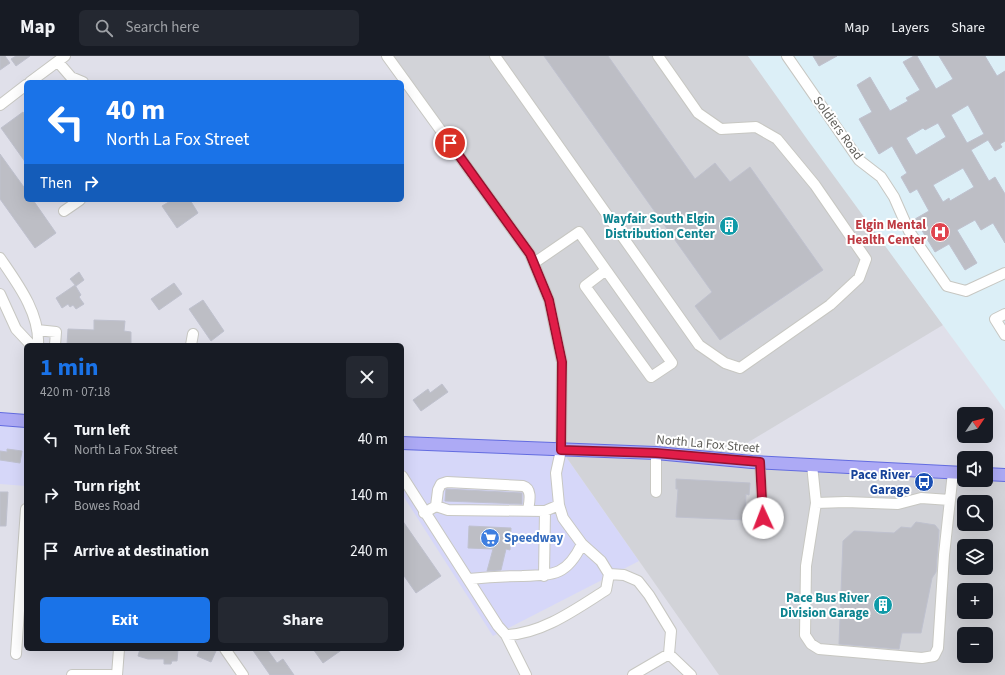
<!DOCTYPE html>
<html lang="en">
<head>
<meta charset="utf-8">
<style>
	:root { --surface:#171b24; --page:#242831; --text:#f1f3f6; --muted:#9ea1a6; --line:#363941; --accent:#1a73e8 }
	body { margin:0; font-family:"Source Sans 3",sans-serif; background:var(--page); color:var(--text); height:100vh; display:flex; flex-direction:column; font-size:15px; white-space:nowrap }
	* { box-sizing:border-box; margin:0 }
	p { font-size:13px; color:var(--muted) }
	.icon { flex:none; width:22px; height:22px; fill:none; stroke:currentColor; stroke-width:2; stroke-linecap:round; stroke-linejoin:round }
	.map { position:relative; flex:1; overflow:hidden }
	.drawer { position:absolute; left:24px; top:287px; width:380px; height:308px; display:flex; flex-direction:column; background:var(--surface); border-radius:6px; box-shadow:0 4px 16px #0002 }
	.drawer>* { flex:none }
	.top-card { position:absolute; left:24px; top:24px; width:380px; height:122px; border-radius:6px; box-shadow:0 4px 16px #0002; background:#1a73e8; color:#fff; overflow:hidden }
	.needle { width:26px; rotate:55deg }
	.buttons { position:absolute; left:957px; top:351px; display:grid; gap:8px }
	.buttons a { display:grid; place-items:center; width:36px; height:36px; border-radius:6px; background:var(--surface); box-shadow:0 4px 16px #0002; font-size:20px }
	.pin { position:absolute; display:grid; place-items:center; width:34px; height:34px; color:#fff; margin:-17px; border:2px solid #fff; border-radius:50%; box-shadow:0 1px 4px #0007 }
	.me { position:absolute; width:44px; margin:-22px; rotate:358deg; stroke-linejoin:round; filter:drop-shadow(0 0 3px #0008) }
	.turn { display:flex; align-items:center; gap:14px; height:84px; padding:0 16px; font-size:18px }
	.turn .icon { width:52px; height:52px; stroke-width:2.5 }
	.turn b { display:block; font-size:28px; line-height:34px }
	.then { display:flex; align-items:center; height:38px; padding:0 16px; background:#0003; gap:8px; font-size:15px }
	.round { display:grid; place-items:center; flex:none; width:42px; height:42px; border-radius:6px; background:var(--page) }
	.overview { display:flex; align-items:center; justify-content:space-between; height:68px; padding:0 16px }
	h1 { font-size:24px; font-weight:700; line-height:30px; color:var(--accent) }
	.action { display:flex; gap:8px; margin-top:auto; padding:8px 16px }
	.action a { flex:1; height:46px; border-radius:6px; background:var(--accent); color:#fff; font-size:16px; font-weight:700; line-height:46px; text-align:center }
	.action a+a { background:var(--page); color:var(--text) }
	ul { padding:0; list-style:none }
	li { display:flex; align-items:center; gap:12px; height:56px; padding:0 16px }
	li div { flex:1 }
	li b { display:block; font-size:15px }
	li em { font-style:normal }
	header { display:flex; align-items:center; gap:24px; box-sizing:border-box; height:56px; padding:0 20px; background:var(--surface); border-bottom:1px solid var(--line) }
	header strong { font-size:19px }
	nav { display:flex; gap:22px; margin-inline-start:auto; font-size:14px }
	.search { width:280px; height:36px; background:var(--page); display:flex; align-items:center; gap:10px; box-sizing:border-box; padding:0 14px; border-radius:6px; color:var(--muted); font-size:15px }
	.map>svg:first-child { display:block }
</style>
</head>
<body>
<header>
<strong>Map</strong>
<div class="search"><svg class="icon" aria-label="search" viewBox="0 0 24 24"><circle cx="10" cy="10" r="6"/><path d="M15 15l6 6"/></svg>Search here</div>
<nav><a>Map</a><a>Layers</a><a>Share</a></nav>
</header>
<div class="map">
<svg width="1005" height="619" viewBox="0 0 1005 619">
	<rect width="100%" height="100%" fill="#e0e0ea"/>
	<path fill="#d6d7f9" d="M0,365L26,367V430L0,428Z
		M402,389L562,395L639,505L493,580L402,438Z"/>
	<path fill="#d2d3d8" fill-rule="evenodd" d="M394,0H748L943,269L727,399L565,390V305L532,194Z
		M562,395L964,418V424H986L1005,420V619H719ZM964,446H986V468H964ZM964,490H986V512H964ZM964,534H986V556H964ZM964,578H986V600H964Z"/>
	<path fill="#dceff7" d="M748,0H1005V354L807,83Z"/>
	<path fill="#bdbec5" stroke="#bfc1ce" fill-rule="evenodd" d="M0,0H5L10,7L0,14Z
		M16,0H30L16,10L11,3Z
		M544,0H608L695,123L715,107L730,126L750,111L823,214L720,284L695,250L712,236Z
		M813,0H837L819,10Z
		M914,0H917L936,33L953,23L939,0H985L997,20L1005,15V85L1000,88L1002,91L995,95L988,84L971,94L989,125L995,121L1005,138V187L993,167L981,174L975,164L957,174L977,207L965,214L949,188L935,196L915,163L929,155L917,133L910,137L901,121L907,117L892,90L879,98L859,63L872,56L857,29L870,21L890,55L908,45L906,42L920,34L903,6ZM968,49L984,78L967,87L951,59ZM938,67L946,81L916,99L906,82L923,72L925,74ZM963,112L974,131L950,145L949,142L943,146L933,129Z
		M23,56L26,61V107L1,72Z
		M0,98L26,134V144H33L56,177L35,192L0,143Z
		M172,144H190L198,157L177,172L162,150Z
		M79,216L84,224L76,230L70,223Z
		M174,227L182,238L159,254L151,243Z
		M75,229L81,239L79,241L84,248L76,253L73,249L70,251L68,248L62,252L56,242Z
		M203,244L224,275L211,285L189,253Z
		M94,264L125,265L124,275L131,276V289H67L68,273L94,274Z
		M442,328L448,336L421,355L413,344L428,333L430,337Z
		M7,393L22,395L20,407L0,404V395L7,396Z
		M676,423L750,427L749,439L746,438L745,464L676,461L678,433H676Z
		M446,433L522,437V448L445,445Z
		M0,436H8L6,470H0Z
		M402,464L441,520L416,537L402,517Z
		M916,466L935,469L939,474L936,516L932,522L921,577H902L899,593L839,588L843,485L854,475L894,477L901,471L911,472Z
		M469,470L511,472L510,494L506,493L501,514L487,515L493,493L468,492Z
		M140,593H178L177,605H172L171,608H164V603H148L138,600Z
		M200,593H211L216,595L211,606L197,600Z
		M252,593H267L277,607L283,603L294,619H270Z
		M313,593H343L323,607Z"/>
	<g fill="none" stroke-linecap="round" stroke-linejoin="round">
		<g stroke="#c7c7c2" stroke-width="12">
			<path id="minor" d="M387,0L530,198L549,244L562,306L561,394L556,417L559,449L563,462L571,473L582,488L601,505L609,518L606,534C576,553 542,578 506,579L498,570L402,420
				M495,0L699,289L725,307L740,312L830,249L859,222L866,203L815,129L777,83L756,71L721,73L698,57L658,0
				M787,0L859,104L881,121L894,141L909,175L947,230L966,235L1005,217
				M58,6L71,21L83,26
				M30,26L65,0
				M0,49L26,29
				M64,155L80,144
				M0,202C17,227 40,257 38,289
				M534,207L579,176L672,307L651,321L585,230L606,214
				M0,238L16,273L31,289
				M1005,258L995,263L1005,279
				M37,274L56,276L55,289
				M191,289L193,278
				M656,397V436
				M760,406L763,463
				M812,409L816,447L846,446L898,448L921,442L950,444
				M816,447L806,510L805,579L811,588L819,593L922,602L934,600L938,592L944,499L953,416
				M436,450L438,434L441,428L447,426L523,430C533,433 529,447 528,455
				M424,457L436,450L448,454L545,455L559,449
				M609,518L624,519L638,525L649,539L671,575L669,598L633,619
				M544,520L545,455
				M469,523C487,521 505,520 522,520C555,519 567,519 582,488
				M506,579L526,619
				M225,593L243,619
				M16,598L26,453
				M669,598L691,619
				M72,619H111
				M117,619L119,593"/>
		</g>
		<g stroke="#636ce0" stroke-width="14">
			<path id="major" d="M0,363L26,365
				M402,387L656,397L752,406L964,417
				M986,418L1005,419"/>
		</g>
		<use href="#minor" stroke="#fff" stroke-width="10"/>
		<use href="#major" stroke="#adaaf5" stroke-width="12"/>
	</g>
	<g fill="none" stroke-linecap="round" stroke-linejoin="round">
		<g stroke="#92132f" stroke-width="10">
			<path id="route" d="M450,87L530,198L549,244L562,306L561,394L656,397L760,406L763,462"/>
		</g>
		<use href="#route" stroke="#e11d48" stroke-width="7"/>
	</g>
	<defs>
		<g id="building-disc" transform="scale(1)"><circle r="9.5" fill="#0f9aa8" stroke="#fff"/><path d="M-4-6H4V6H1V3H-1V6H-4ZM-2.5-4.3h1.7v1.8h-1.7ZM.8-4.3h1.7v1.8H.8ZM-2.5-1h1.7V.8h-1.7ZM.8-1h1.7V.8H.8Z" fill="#fff"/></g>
		<g id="hospital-disc" transform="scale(1)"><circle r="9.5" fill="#e0444e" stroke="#fff"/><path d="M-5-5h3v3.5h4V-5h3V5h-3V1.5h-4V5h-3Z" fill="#fff"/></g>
		<g id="bus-disc" transform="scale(1)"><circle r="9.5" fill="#1a4fb4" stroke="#fff"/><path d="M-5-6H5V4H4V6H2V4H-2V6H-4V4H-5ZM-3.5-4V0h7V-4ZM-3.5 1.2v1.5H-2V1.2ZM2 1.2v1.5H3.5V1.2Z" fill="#fff"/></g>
		<g id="supermarket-disc" transform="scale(1)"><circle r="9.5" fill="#3f7fe0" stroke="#fff"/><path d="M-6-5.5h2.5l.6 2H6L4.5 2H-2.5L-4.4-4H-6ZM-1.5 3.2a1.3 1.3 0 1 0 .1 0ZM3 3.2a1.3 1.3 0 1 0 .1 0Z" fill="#fff"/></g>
	</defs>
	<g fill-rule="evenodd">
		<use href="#building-disc" x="729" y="170"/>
		<use href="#hospital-disc" x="940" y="176"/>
		<use href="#bus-disc" x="924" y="426"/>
		<use href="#supermarket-disc" x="490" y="482"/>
		<use href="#building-disc" x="883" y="549"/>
	</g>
	<g text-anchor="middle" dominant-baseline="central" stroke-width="4" stroke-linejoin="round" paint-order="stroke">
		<g font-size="13" fill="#5f5e59" stroke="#fff">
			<text transform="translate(838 72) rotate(54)">Soldiers Road</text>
			<text transform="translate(708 388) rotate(5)">North La Fox Street</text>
		</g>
		<g font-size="13" font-weight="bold" fill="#0d838f" stroke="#fff" text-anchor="end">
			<text x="715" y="163">Wayfair South Elgin<tspan x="715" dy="15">Distribution Center</tspan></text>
			<text x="869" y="542">Pace Bus River<tspan x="869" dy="15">Division Garage</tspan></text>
		</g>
		<g font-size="13" font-weight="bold" fill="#be3a42" stroke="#fff" text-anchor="end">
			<text x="926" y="169">Elgin Mental<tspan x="926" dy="15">Health Center</tspan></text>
		</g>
		<g font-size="13" font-weight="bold" fill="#164399" stroke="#fff" text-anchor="end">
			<text x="910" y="419">Pace River<tspan x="910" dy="15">Garage</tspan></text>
		</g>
		<g font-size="13" font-weight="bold" fill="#366cbe" stroke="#fff" text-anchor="start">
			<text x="504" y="482">Speedway</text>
		</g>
	</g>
</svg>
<div class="buttons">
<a><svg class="needle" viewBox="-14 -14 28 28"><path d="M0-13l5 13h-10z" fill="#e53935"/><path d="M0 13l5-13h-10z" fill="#9ea1a6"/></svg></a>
<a><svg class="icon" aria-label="sound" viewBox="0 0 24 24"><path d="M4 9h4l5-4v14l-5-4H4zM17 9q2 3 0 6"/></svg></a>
<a><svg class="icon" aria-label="search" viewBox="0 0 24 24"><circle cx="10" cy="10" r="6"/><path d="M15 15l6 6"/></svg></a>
<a><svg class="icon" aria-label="layers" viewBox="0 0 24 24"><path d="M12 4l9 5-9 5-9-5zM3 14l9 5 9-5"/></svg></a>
<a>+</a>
<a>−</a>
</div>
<div class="pin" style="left:450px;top:87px;background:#d93025"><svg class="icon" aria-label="arrive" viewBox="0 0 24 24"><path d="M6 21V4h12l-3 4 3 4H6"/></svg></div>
<svg class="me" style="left:763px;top:462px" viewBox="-20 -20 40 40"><circle r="19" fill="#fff"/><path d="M0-13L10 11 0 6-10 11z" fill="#e11d48"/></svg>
<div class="top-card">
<div class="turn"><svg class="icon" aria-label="left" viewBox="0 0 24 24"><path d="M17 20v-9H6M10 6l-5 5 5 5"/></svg><div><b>40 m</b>North La Fox Street</div></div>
<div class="then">Then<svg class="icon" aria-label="right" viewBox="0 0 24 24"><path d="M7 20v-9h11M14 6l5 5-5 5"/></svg></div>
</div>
<section class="drawer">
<div class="overview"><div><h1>1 min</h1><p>420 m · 07:18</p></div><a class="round"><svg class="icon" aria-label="close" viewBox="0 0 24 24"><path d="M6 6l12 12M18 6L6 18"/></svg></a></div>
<ul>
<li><svg class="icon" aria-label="left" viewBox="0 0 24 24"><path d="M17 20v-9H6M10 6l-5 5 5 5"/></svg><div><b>Turn left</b><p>North La Fox Street</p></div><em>40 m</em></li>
<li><svg class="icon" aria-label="right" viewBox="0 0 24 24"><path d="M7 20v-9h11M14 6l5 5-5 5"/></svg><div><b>Turn right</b><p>Bowes Road</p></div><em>140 m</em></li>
<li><svg class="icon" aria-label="arrive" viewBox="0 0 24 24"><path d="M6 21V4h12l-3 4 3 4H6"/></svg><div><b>Arrive at destination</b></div><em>240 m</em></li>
</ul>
<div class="action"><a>Exit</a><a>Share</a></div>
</section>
</div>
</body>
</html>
